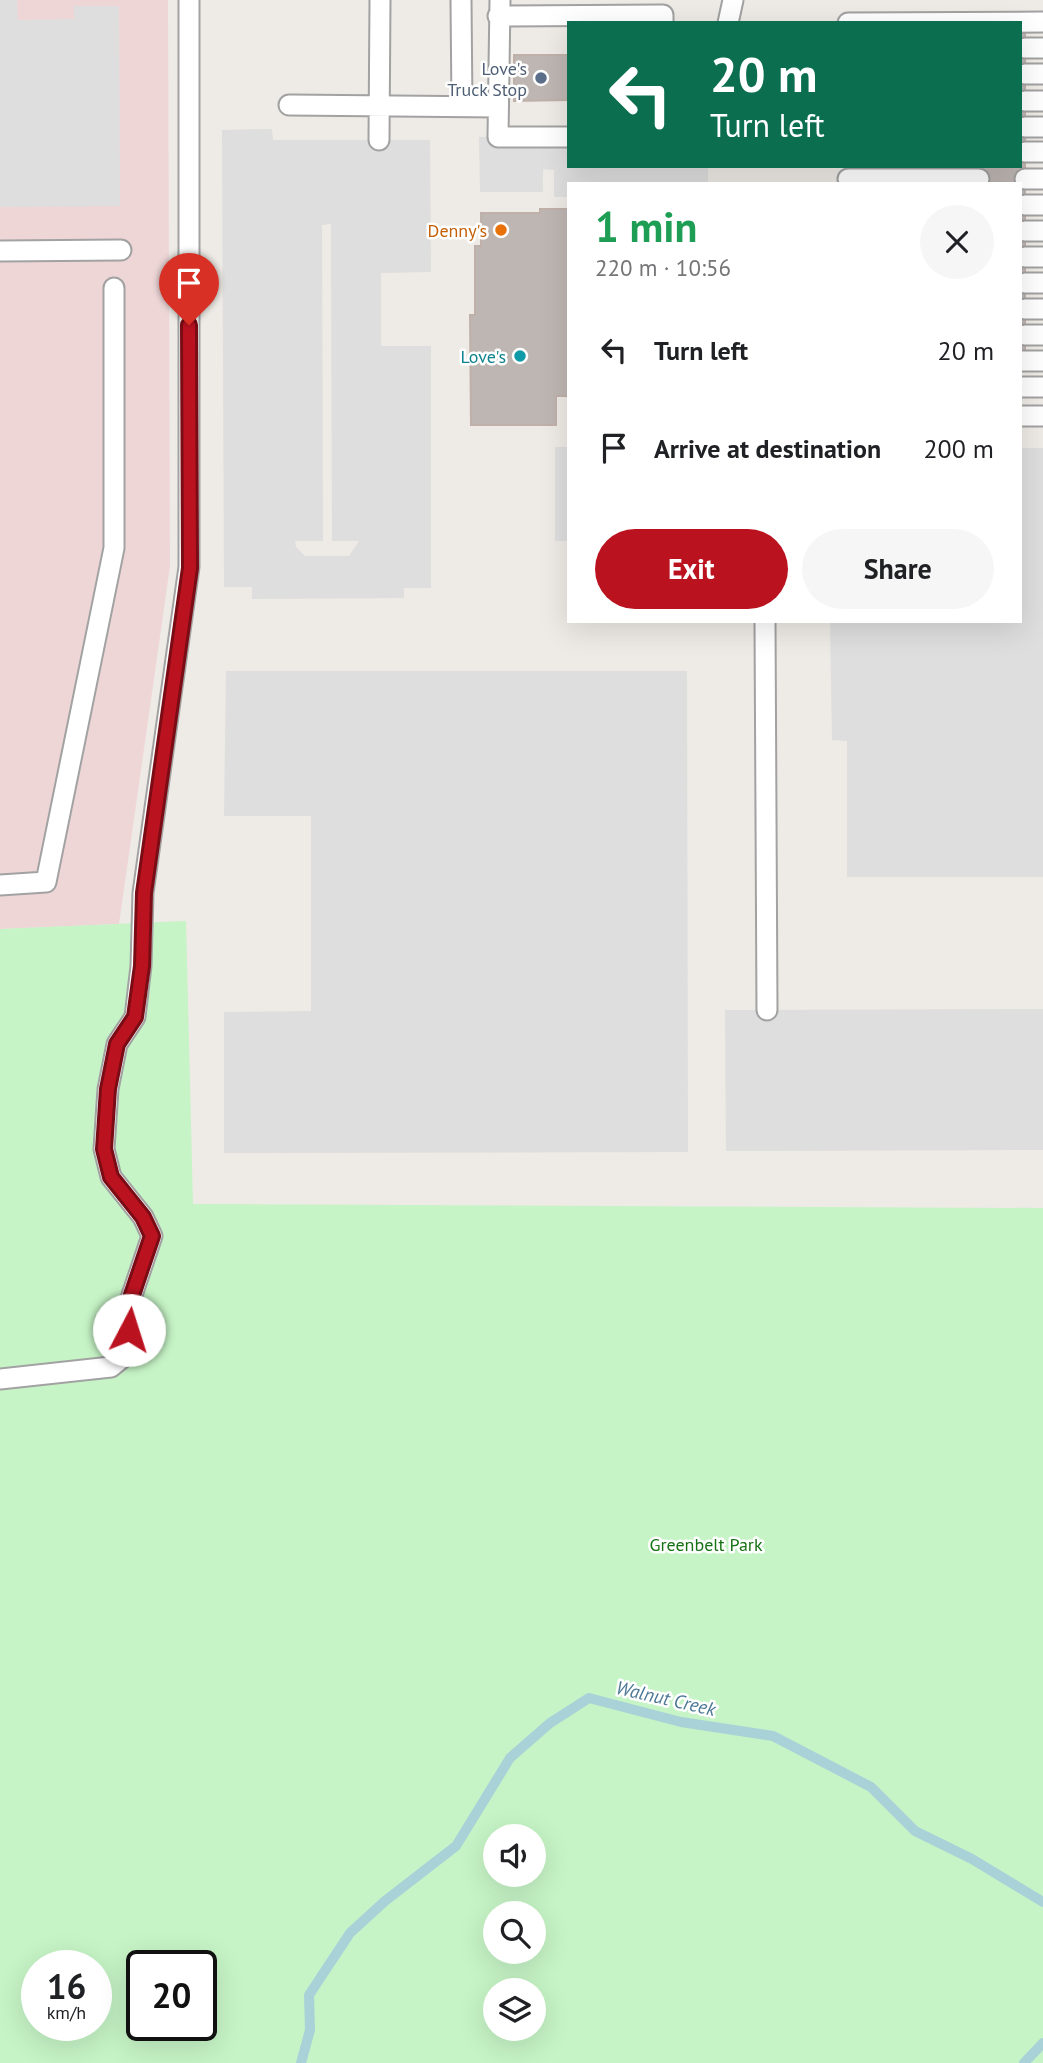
<!DOCTYPE html>
<html lang="en">
<head>
<meta charset="utf-8">
<style>
	:root { --surface:#fff; --page:#f6f6f6; --text:#202124; --muted:#757577; --accent:#bb1220 }
	body { margin:0; font-family:"PT Sans",sans-serif; background:var(--page); color:var(--text); height:100vh; display:flex; flex-direction:column; font-size:26px; white-space:nowrap }
	* { box-sizing:border-box; margin:0 }
	p { font-size:23px; color:var(--muted) }
	.icon { flex:none; width:38px; height:38px; fill:none; stroke:currentColor; stroke-width:2; stroke-linecap:round; stroke-linejoin:round }
	.map { position:relative; flex:1; overflow:hidden }
	.panel { position:absolute; left:567px; top:182px; width:455px; height:441px; display:flex; flex-direction:column; background:var(--surface); border-radius:0px; box-shadow:0 7px 28px #0002 }
	.panel>* { flex:none }
	.top-card { position:absolute; left:567px; top:21px; width:455px; height:147px; border-radius:0px; box-shadow:0 7px 28px #0002; background:#0b6e4f; color:#fff; overflow:hidden }
	.buttons { position:absolute; left:483px; top:1824px; display:grid; gap:14px }
	.buttons a { display:grid; place-items:center; width:63px; height:63px; border-radius:50%; background:var(--surface); box-shadow:0 7px 28px #0002; font-size:35px }
	.speed { position:absolute; left:21px; top:1950px; display:flex; gap:14px; font-size:35px; font-weight:700; text-align:center }
	.speed>* { display:grid; place-content:center; width:91px; height:91px; border-radius:50%; background:var(--surface); box-shadow:0 7px 28px #0002; line-height:1 }
	.speed small { font-size:18px; font-weight:400 }
	.speed .limit { border:4px solid #111; border-radius:10px; background:#fff; color:#111 }
	.pin { position:absolute; display:grid; place-items:center; width:60px; height:60px; color:#fff; margin:-72px -30px; border-radius:50% 50% 50% 0; rotate:-45deg; box-shadow:0 0 7px #0007 }
	.pin .icon { rotate:45deg }
	.me { position:absolute; width:77px; margin:-38px; rotate:5deg; stroke-linejoin:round; filter:drop-shadow(0 0 5px #0008) }
	.turn { display:flex; align-items:center; gap:24px; height:147px; padding:0 28px; font-size:32px }
	.turn .icon { width:91px; height:91px; stroke-width:2.5 }
	.turn b { display:block; font-size:49px; line-height:60px }
	.round { display:grid; place-items:center; flex:none; width:74px; height:74px; border-radius:37px; background:var(--page) }
	.summary { display:flex; align-items:center; justify-content:space-between; height:119px; padding:0 28px }
	h1 { font-size:42px; font-weight:600; line-height:52px; color:#1e9e55 }
	.button { display:flex; gap:14px; margin-top:auto; padding:14px 28px }
	.button a { flex:1; height:80px; border-radius:42px; background:var(--accent); color:#fff; font-size:28px; font-weight:600; line-height:80px; text-align:center }
	.button a+a { background:var(--page); color:var(--text) }
	ul { padding:0; list-style:none }
	li { display:flex; align-items:center; gap:21px; height:98px; padding:0 28px }
	li div { flex:1 }
	li b { display:block; font-size:26px }
	li em { font-style:normal }
	.map>svg:first-child { display:block }
</style>
</head>
<body>
<div class="map">
<svg width="1043" height="2063" viewBox="0 0 1043 2063">
	<rect width="100%" height="100%" fill="#eeeae5"/>
	<path fill="#eed6d7" d="M0,0H168L170,566L119,924L0,929Z"/>
	<path fill="#c6f4c6" fill-rule="evenodd" d="M186,921L193,1204L1043,1208V2063H0V929ZM495,1836H534V1874H495ZM495,1913H534V1951H495ZM37,1965H96V2025H37ZM142,1965H201V2025H142ZM495,1990H534V2028H495Z"/>
	<path fill="#dedede" fill-rule="evenodd" d="M0,0H17L18,20L74,19V6H119L120,206L0,207Z
		M272,129L273,140H430L431,272L381,273V346H431V588H404V598L252,599V587H224L222,130ZM331,224L332,541H359L349,556H305L296,547L295,541H323L322,225Z
		M479,137H569V166H708V184H569V197H554V170L543,169V192H480Z
		M555,447H569V541H555Z
		M1020,448H1043V877H847V741L832,740L830,621H1020Z
		M226,671H687L688,1152L224,1153V1012L311,1011V816H224Z
		M1043,1009V1150L726,1151L725,1010Z"/>
	<g fill="none" stroke-linecap="round" stroke-linejoin="round">
		<path stroke="#a9d2d8" stroke-width="10" d="M301,2063L310,2030L309,1995L350,1933L385,1901L456,1846L510,1758L550,1723L589,1698L681,1722L773,1736L871,1787L915,1831L972,1859L1043,1902
			M1024,2063L1043,2043"/>
	</g>
	<path fill="#beb6b2" stroke="#bfb1a9" stroke-width="2" d="M1020,30H1025V351H1020V184H979V166H1020Z
		M514,55H569V100L514,101Z
		M540,209H569V396H556V425H471L470,315H475V246H481V213H540Z"/>
	<g fill="none" stroke-linecap="round" stroke-linejoin="round">
		<g stroke="#a2a2a2" stroke-width="23">
			<path id="lane" d="M461,0L462,106
				M500,0L498,137H569
				M498,16L663,15V23
				M728,23L733,0
				M848,23L1043,22
				M1025,48H1043
				M1025,74H1043
				M1025,101H1043
				M289,105L498,107
				M1025,127H1043
				M379,140L380,0
				M1025,152H1043
				M848,179H979
				M1025,179H1043
				M1025,205H1043
				M1025,231H1043
				M0,251L121,250
				M1025,257H1043
				M1025,283H1043
				M1025,309H1043
				M1025,335H1043
				M1020,361H1043
				M1020,387H1043
				M1020,416H1043
				M765,621L767,1010
				M0,885L46,882L114,548V288
				M0,1379L111,1367L122,1358L132,1295L152,1236L143,1217L111,1177L104,1149L108,1089L117,1044L135,1017L141,966L143,893L189,567V0"/>
		</g>
		<use href="#lane" stroke="#fff" stroke-width="19"/>
	</g>
	<g fill="none" stroke-linecap="round" stroke-linejoin="round">
		<g stroke="#7a0c15" stroke-width="18">
			<path id="route" d="M129,1330L132,1295L152,1236L143,1217L111,1177L104,1149L108,1089L117,1044L135,1017L142,966L144,893L190,568L189,325"/>
		</g>
		<use href="#route" stroke="#bb1220" stroke-width="12"/>
	</g>
	<circle fill="#5c6f8a" stroke="#fff" stroke-width="2.5" cx="541" cy="78" r="7"/>
	<circle fill="#e8710a" stroke="#fff" stroke-width="2.5" cx="501" cy="230" r="7"/>
	<circle fill="#0f9aa8" stroke="#fff" stroke-width="2.5" cx="520" cy="356" r="7"/>
	<g text-anchor="middle" dominant-baseline="central" stroke-width="5" stroke-linejoin="round" paint-order="stroke">
		<g font-size="18" fill="#4e5e75" stroke="#fff" text-anchor="end">
			<text x="527" y="68">Love's<tspan x="527" dy="21">Truck Stop</tspan></text>
		</g>
		<g font-size="18" fill="#c56008" stroke="#fff" text-anchor="end">
			<text x="487" y="230">Denny's</text>
		</g>
		<g font-size="18" fill="#0d838f" stroke="#fff" text-anchor="end">
			<text x="506" y="356">Love's</text>
		</g>
		<g font-size="18" fill="#167315" stroke="#fff">
			<text x="706" y="1544">Greenbelt Park</text>
		</g>
		<g font-size="19" font-style="italic" fill="#4c7896" stroke="#fff">
			<text transform="translate(666 1698) rotate(13)">Walnut Creek</text>
		</g>
	</g>
</svg>
<div class="buttons">
<a><svg class="icon" aria-label="sound" viewBox="0 0 24 24"><path d="M4 9h4l5-4v14l-5-4H4zM17 9q2 3 0 6"/></svg></a>
<a><svg class="icon" aria-label="search" viewBox="0 0 24 24"><circle cx="10" cy="10" r="6"/><path d="M15 15l6 6"/></svg></a>
<a><svg class="icon" aria-label="layers" viewBox="0 0 24 24"><path d="M12 4l9 5-9 5-9-5zM3 14l9 5 9-5"/></svg></a>
</div>
<div class="speed"><div>16<small>km/h</small></div><div class="limit">20</div></div>
<div class="pin" style="left:189px;top:325px;background:#d93025"><svg class="icon" aria-label="arrive" viewBox="0 0 24 24"><path d="M6 21V4h12l-3 4 3 4H6"/></svg></div>
<svg class="me" style="left:129px;top:1330px" viewBox="-20 -20 40 40"><circle r="19" fill="#fff"/><path d="M0-13L10 11 0 6-10 11z" fill="#bb1220"/></svg>
<div class="top-card">
<div class="turn"><svg class="icon" aria-label="left" viewBox="0 0 24 24"><path d="M17 20v-9H6M10 6l-5 5 5 5"/></svg><div><b>20 m</b>Turn left</div></div>
</div>
<section class="panel">
<div class="summary"><div><h1>1 min</h1><p>220 m · 10:56</p></div><a class="round"><svg class="icon" aria-label="close" viewBox="0 0 24 24"><path d="M6 6l12 12M18 6L6 18"/></svg></a></div>
<ul>
<li><svg class="icon" aria-label="left" viewBox="0 0 24 24"><path d="M17 20v-9H6M10 6l-5 5 5 5"/></svg><div><b>Turn left</b></div><em>20 m</em></li>
<li><svg class="icon" aria-label="arrive" viewBox="0 0 24 24"><path d="M6 21V4h12l-3 4 3 4H6"/></svg><div><b>Arrive at destination</b></div><em>200 m</em></li>
</ul>
<div class="button"><a>Exit</a><a>Share</a></div>
</section>
</div>
</body>
</html>
